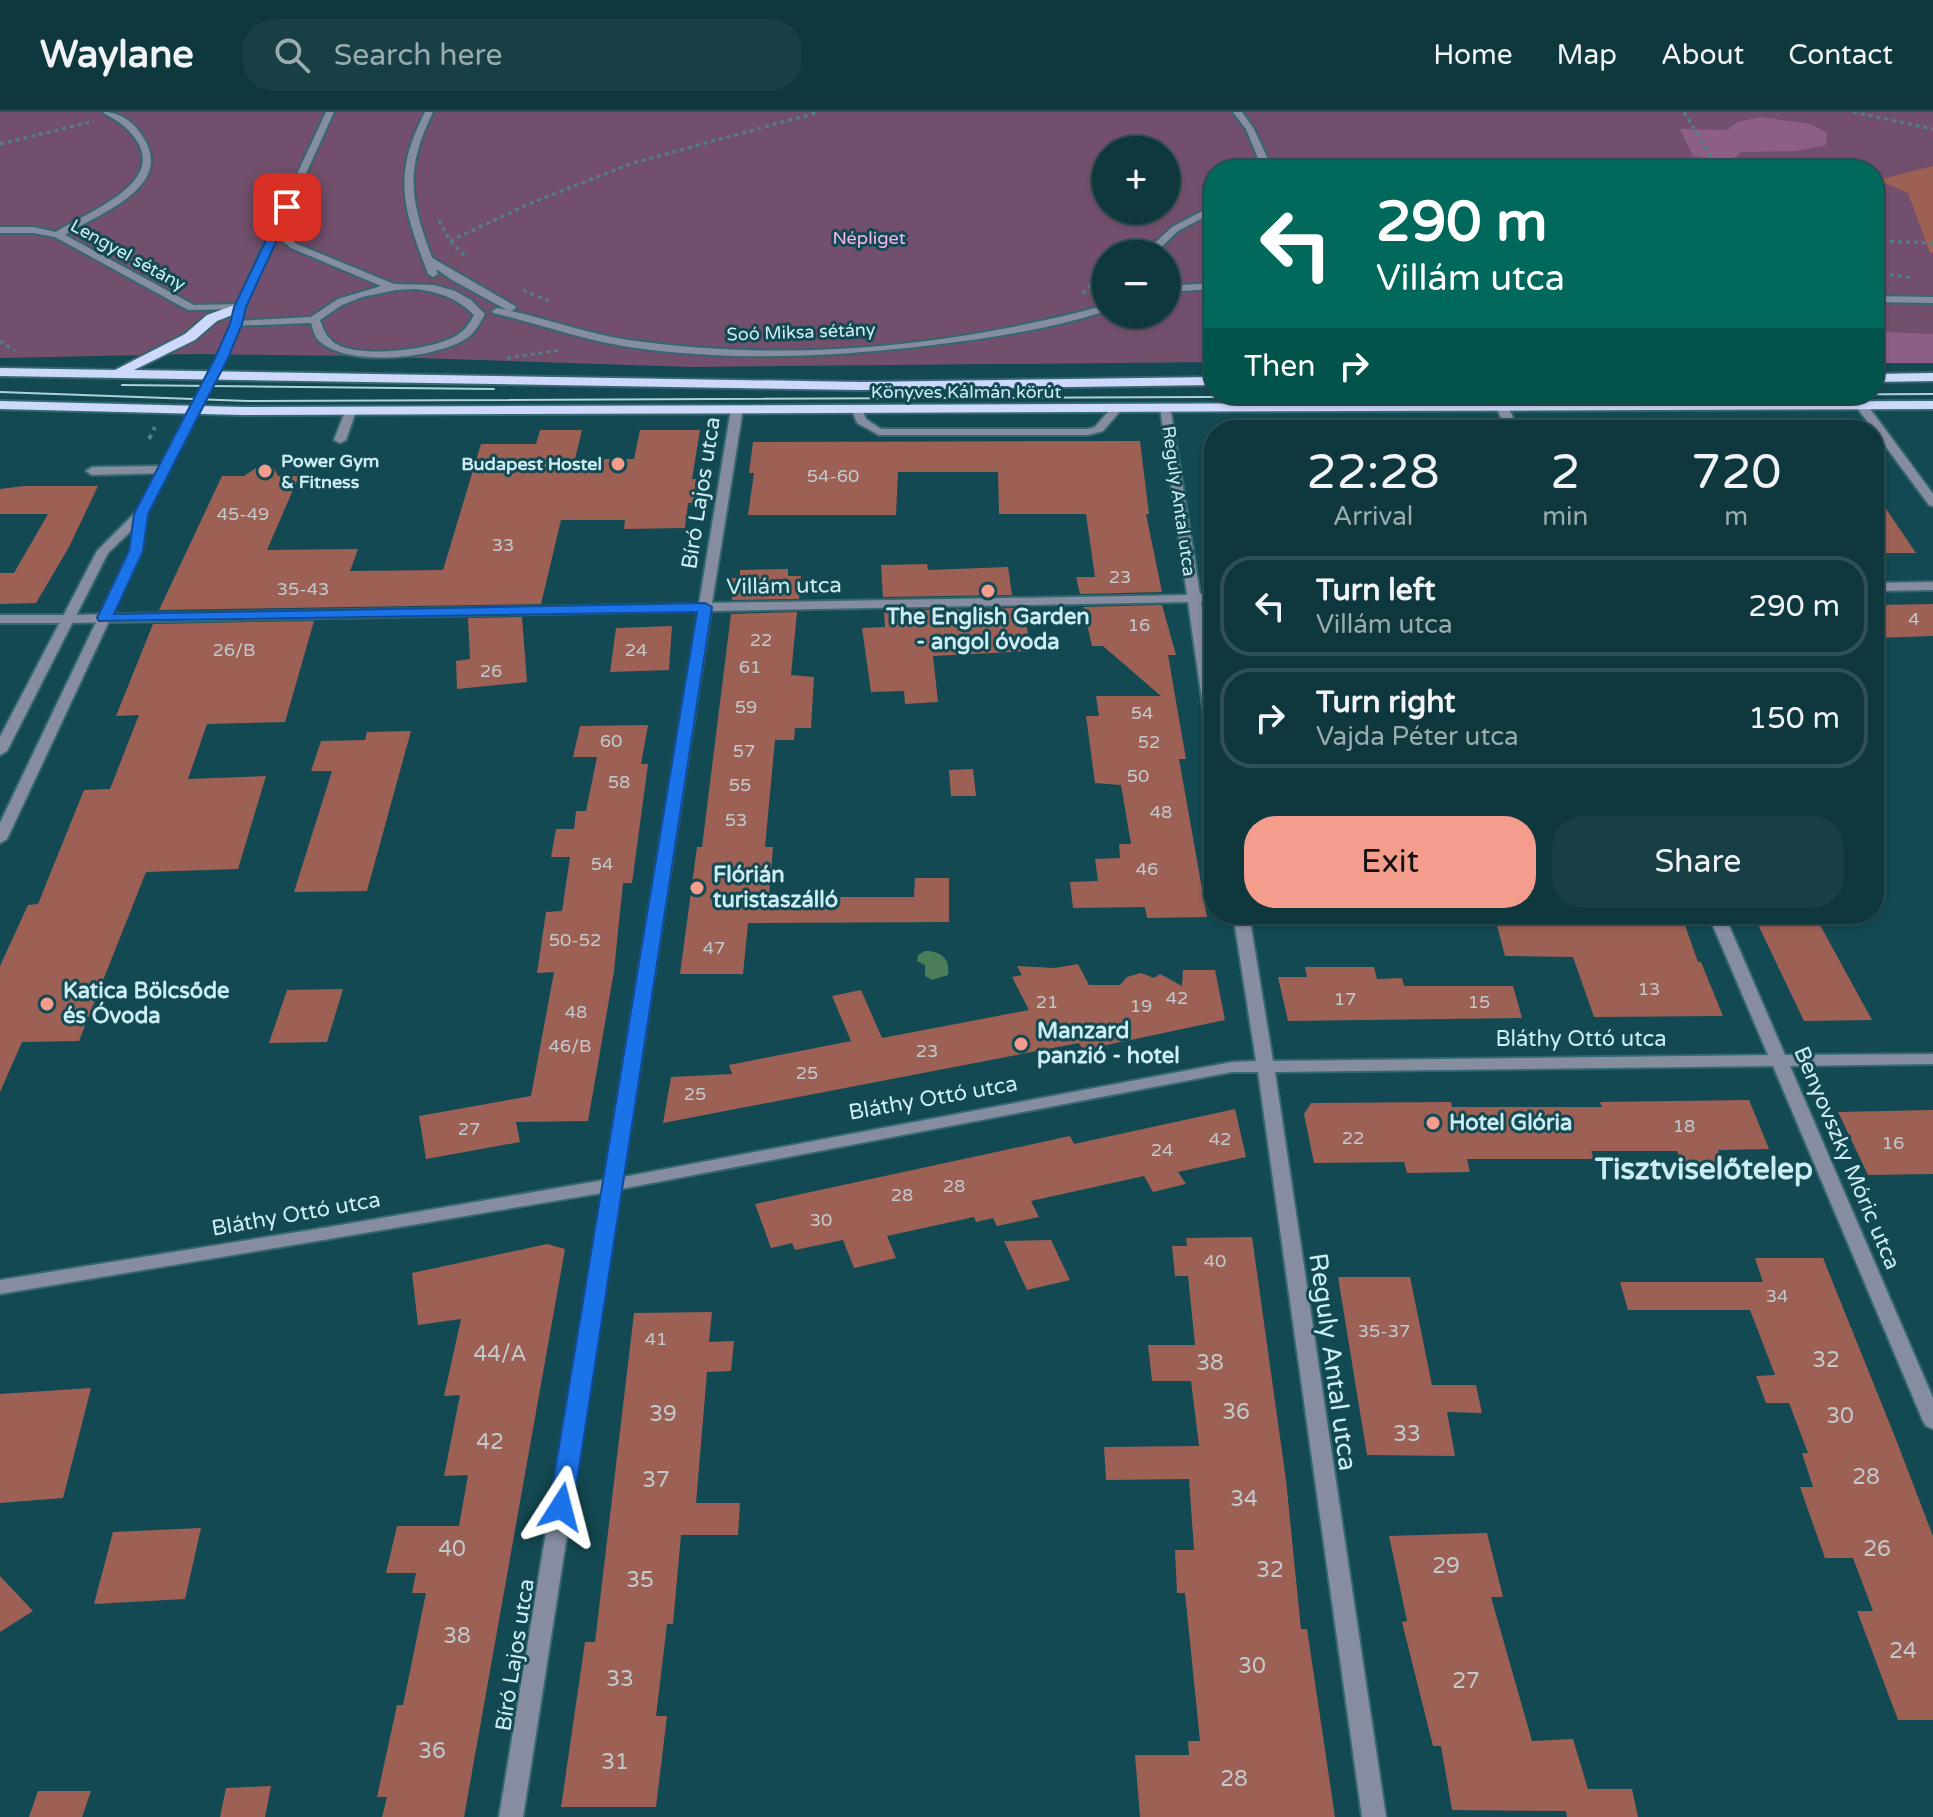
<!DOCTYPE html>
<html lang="en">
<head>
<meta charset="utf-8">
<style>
	:root { --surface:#0e373e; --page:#173f45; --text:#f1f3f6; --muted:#9bacb0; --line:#2e5158; --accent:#f49d8c }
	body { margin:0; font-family:"Varela Round",sans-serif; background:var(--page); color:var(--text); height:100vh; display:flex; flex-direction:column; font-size:30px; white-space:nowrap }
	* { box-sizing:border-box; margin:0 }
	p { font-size:26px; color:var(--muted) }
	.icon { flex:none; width:44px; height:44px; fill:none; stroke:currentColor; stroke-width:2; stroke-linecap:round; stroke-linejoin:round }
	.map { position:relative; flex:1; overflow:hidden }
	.sheet { position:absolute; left:1204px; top:308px; width:680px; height:504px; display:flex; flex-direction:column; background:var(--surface); border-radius:32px; box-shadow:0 2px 6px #0004,0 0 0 2px var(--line) }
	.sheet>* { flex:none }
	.top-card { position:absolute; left:1204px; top:48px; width:680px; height:244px; border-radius:32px; box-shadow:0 2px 6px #0004,0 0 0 2px var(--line); background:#00695c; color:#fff; overflow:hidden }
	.buttons { position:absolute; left:1092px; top:24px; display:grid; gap:16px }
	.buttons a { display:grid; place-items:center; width:88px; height:88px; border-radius:50%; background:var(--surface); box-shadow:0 2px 6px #0004,0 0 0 2px var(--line); font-size:40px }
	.pin { position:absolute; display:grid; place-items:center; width:68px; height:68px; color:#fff; margin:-34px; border-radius:16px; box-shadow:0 4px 12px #0006 }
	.me { position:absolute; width:88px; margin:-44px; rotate:9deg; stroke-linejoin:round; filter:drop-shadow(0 0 6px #0008) }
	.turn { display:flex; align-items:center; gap:28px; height:168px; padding:0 40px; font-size:36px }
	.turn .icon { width:104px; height:104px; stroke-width:2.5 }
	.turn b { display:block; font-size:56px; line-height:68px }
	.then { display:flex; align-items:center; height:76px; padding:0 40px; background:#0003; gap:16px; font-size:30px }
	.eta { display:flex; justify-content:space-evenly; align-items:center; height:136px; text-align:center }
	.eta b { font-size:48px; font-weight:600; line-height:56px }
	.action { display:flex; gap:16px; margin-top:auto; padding:16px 40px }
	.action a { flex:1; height:92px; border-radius:32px; background:var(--accent); color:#111; font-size:32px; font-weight:600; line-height:92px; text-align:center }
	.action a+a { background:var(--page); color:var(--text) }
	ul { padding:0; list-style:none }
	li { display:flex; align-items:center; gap:24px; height:100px; margin:0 16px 12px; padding:0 24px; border:4px solid var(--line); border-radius:32px }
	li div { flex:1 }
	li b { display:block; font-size:30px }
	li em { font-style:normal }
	header { display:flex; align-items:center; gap:48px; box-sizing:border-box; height:112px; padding:0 40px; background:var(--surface); border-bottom:2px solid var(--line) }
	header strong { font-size:38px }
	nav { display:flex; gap:44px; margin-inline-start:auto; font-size:28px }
	.search { width:560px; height:72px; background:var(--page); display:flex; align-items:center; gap:20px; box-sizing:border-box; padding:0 28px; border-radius:32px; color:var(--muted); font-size:30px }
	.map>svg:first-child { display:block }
</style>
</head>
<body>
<header>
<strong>Waylane</strong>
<div class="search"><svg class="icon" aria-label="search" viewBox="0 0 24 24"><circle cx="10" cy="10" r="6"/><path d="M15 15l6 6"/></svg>Search here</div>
<nav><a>Home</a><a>Map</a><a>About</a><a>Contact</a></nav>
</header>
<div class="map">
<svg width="1933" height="1705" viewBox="0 0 1933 1705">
	<rect width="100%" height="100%" fill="#134952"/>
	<path fill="#72506d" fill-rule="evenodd" d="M0,0H1933V243L1874,244V58H1214V250L691,255L357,244L195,242L0,246ZM1106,38H1166V98H1106ZM1106,142H1166V202H1106Z"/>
	<path fill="#8d5f87" d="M1761,5L1811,12L1827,21L1826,33L1796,39L1741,40L1731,49L1693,44L1680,17L1728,18L1737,10Z
		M1885,220L1933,222V251H1874V222Z"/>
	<path fill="#4a7e58" d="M925,839C940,839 951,846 948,863L932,868L925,864V853L917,849L918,843Z"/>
	<path fill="#9d6055" d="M1933,54V140L1930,141L1908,81L1878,68Z
		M540,318H582L575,347H634L640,318H700L692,367H696L694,391H688L685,416L624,417L625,408H561L541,492L159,498L222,364H244L256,356L273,354L278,364H299L267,438L358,437L350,459L443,458L481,332H536Z
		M1140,329L1149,402H1146L1162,480L1080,482L1076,465H1095L1086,402H999L998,360H898L896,403H748L754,361H749L753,330Z
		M24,374H98L69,435L36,491L0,492V461H14L48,402H0V377Z
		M1874,379L1916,441H1874Z
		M927,452L928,458L1008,455L1012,483L883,485L881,453Z
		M788,457V464H801L799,487L732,488V466H740V458Z
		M1933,492V524L1874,526V493Z
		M1162,493L1176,543H1168L1186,647H1179L1207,805L1147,806L1145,795L1073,796L1070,770L1098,769L1095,747L1120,746L1119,732H1131L1121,673L1095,671L1086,604H1099L1096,584H1161L1103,534H1092L1083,495Z
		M1014,496L1016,508H1025L1032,539L933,544L938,590L905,592L904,579L871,580L862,516L885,515L884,499Z
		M797,500L791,563L814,565L811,616H795L794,628H775L765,735H773L769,785H914L915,766H949V810L748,811L743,862H680L697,735H702L731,502Z
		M522,505L527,570L457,577L456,549L470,547L468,506Z
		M314,509L285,610L207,612L188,667L266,664L238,757L146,760L79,929L22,930L0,980V854L28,793L38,792L84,678L110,677L139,603L116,604L153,512Z
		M672,514L669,558L610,560L616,516Z
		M648,613L641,652H648L632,771H623L614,859L588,1009L516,1010L520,1030L426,1047L419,1004L531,984L554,860L537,861L546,800L562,799L570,745H551L556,717H574L576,699H586L597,645H573L580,614Z
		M411,619L367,779L294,780L332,659H311L321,629L365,628L367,620Z
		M973,657L976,684H951L949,658Z
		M1494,802H1681L1698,850H1701L1723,904L1594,905L1573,845L1505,844Z
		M1753,802H1814L1872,908L1804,909Z
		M1078,852L1089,873H1120L1127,865L1141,861L1154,866L1160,862L1182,874L1183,858H1215L1225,908L1083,938L1079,931L663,1011L671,965L732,962L729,953L851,929L832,884L861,878L882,926L1029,898L1012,865L1022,863L1017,854L1055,856Z
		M1305,855H1374L1377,867L1402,866L1404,874H1513L1522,906L1288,909L1278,865H1307Z
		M343,877L327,930L269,931L287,878Z
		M1749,988L1769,1037L1718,1038L1723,1050L1682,1051L1677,1039H1591L1594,1047H1467L1470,1060L1407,1061L1404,1050L1314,1051L1304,1002L1311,991L1451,990L1452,995H1602L1600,990Z
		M1235,997L1246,1045L1178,1060L1186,1072L1153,1080L1144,1064L1031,1089L1039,1105L997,1114L993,1106L976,1110L974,1105L887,1124L896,1146L854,1156L843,1128L795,1138L792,1131L771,1136L755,1092L1070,1024L1074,1032Z
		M1933,998V1062L1868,1063L1838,1000Z
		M1252,1125L1286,1368L1301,1517H1307L1335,1705H1140L1135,1643H1189L1188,1629H1200L1185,1481H1177L1175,1438H1194L1189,1367L1106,1368L1104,1335L1199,1334L1191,1269H1152L1148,1233H1195L1188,1164H1175L1172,1134H1187L1186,1126Z
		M1051,1128L1070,1168L1027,1178L1004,1129Z
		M547,1132L565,1137L464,1705H382L387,1685H377L397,1593H403L426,1481H412L416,1461H386L397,1414H459L468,1363L444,1364L460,1283L444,1284L461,1207L418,1213L412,1161Z
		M1755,1146H1823L1895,1325L1933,1424V1608H1898L1857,1499H1873L1853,1446H1825L1800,1375H1813L1802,1341H1808L1789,1291H1766L1756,1264L1775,1263L1750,1198H1628L1620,1170H1763Z
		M1338,1165H1410L1432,1273H1476L1482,1301L1447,1300L1455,1344L1367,1343Z
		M712,1200L709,1230L734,1229L731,1259L707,1260L696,1391H740L738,1423H681L673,1512H667L656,1604H667L656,1695H561L585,1530H595L634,1201Z
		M91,1276L63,1386L0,1391V1282Z
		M201,1416L185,1487L94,1492L113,1420Z
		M1487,1421L1503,1485H1491L1532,1629L1573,1627L1588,1677H1632L1638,1705H1567L1566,1699L1452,1698L1441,1634H1433L1402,1510L1407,1509L1389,1424Z
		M0,1464L33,1499L0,1520Z
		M271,1674L265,1705H220L226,1676Z
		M38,1679H91L82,1705H29Z"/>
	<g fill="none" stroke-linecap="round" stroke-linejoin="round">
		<g stroke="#34676f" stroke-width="4">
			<path id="service" d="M103,0C120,0 134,10 143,25C176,76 97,102 65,123L194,193L240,192L244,193V197L188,198L55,125L33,121H0V115H33L56,120C88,99 178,68 128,18C121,10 111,6 103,0Z
				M1233,0H1242L1254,17L1273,58H1263L1246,17Z
				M1214,93V100L1178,119L1154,142H1143L1172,115Z
				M276,116L297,132L394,172L434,173L455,179L471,188L485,202C480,211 475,221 467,226C436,247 346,256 318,228C314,223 313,217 311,211L232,214L231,212L236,209L311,205L338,187L381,174L291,136L273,121V117ZM415,177C439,180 457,186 474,203C470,210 466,217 459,222C435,238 364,246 338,233C327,227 324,219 320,208L342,193L362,185L396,178Z
				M427,143L515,194L516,196L511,199C551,208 589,222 629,228C787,251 953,235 1106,193V199C1050,217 991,226 933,233C832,245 730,250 629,235C583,228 539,212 493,201L492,199L497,196L507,198L452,168L423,148L422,146Z
				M1214,171V177L1166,180V174Z
				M1874,184L1933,185V191L1874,190Z
				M1112,295L1122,297L1103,319L1088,323H879L857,311L852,298L862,296L866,307L881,317H1088L1095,315Z
				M346,297L356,299L346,328L340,331L334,328Z
				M164,354L170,358L168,361L92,363L86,359L92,355Z
				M0,503H67L74,507L67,511H0Z"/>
		</g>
		<g stroke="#34676f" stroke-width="4">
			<path id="pedestrian" d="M425,0H433C400,66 414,97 438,162L433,165L428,162C404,97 391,66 425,0Z
				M323,1116L329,1117L332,1122L329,1127L0,1182V1168Z"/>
		</g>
		<g stroke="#34676f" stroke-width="4">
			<path id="minor" d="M1502,292L1508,295L1519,318H1507L1496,295Z
				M737,294L743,297L712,491L1187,483L1160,296L1170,294L1200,482H1214V490H1201L1214,577V628L1207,624L1188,490L711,499L623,1065L1232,950L1256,949L1233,802H1249L1273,949L1768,943L1708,802H1724L1785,943L1933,942V952L1790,954L1933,1286V1317L1926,1314L1923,1309L1773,954L1275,960L1386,1705H1362L1258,960H1232L621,1077L523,1705H499L602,1081L323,1128L317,1127L314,1122L317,1117L323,1116L604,1068L698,499L67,511L60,507L67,503L699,492L731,297Z
				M1933,470V478L1874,479V471Z"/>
		</g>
		<g stroke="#34676f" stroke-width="4">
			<path id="tertiary" d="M326,0H334L245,195L241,212L226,246L147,402L142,439L7,727L0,731V711L130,439L133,417L108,441L7,639L0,643V625L97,439L136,400L216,246L231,212L235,195Z
				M1847,282H1859L1933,382V394L1929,393Z"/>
		</g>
		<g stroke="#34676f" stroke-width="4">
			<path id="primary" d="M240,191L245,192V198L217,209L195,228L134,258L861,270L1214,265V273L861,278L0,264V256L115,258L185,222L207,203Z
				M1933,261V269L1874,270V262Z
				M0,289L243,295L1933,289V297L243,303L0,297Z"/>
		</g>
		<path stroke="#518088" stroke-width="3" stroke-dasharray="4 4" stroke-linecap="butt" d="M1684,0L1719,58
			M1853,0L1933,17
			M0,32L94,9
			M1337,58H1464
			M439,108L450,129L466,145
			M450,129L531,91L633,51L819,0
			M1874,129L1933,131
			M1116,142L1133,127
			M1874,160L1912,166
			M523,178L551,190
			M1083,182L1106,154
			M0,229L15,239
			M507,246L561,238"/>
		<path stroke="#518088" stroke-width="4" stroke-dasharray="5 5" stroke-linecap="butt" d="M149,327L155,315"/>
		<use href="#service" fill="#868da1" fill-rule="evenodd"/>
		<use href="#pedestrian" fill="#868da1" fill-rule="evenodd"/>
		<use href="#minor" fill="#868da1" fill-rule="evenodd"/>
		<use href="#tertiary" fill="#868da1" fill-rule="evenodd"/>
		<use href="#primary" fill="#cdd8fa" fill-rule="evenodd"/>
		<path stroke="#add2d8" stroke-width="2" d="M122,273L494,277
			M0,280L248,289L1933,282"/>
	</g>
	<path fill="#1a73e8" stroke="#114b97" stroke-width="2" d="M283,93L292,95L246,195L242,212L228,246L148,402L143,439L114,502L705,491L712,495L573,1395L569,1401L561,1404L553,1401L549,1395L697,500L99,509L97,506L129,439L134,402L215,246L230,212L234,195Z"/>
	<g fill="#f49d8c" stroke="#134952" stroke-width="3">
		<circle cx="618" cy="352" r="8"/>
		<circle cx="265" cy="359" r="8"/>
		<circle cx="988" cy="479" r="8"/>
		<circle cx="697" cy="776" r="8"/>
		<circle cx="47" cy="892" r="8"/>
		<circle cx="1021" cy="932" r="8"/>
		<circle cx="1433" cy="1011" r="8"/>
	</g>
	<g text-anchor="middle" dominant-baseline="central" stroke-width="6" stroke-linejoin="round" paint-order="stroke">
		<g font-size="18" fill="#fcb6f2" stroke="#134952">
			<text x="869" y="126">Népliget</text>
		</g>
		<g font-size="18" fill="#ccedf3" stroke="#134952">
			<text transform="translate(128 143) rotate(29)">Lengyel sétány</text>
			<text transform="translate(801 220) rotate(-2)">Soó Miksa sétány</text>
			<text x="966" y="280">Könyves Kálmán körút</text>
			<text transform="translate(1179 389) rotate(82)">Reguly Antal utca</text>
		</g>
		<g font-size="18" font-weight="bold" fill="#ccedf3" stroke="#134952" text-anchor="start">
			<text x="281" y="349">Power Gym<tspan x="281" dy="21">&amp; Fitness</tspan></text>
			<text x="602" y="352" text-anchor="end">Budapest Hostel</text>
		</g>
		<g font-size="18" fill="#c0cacc">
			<text x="833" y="364">54-60</text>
			<text x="243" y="402">45-49</text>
			<text x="503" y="433">33</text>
			<text x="1120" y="465">23</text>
			<text x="303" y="477">35-43</text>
			<text x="1914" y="507">4</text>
			<text x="1139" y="513">16</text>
			<text x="761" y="528">22</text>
			<text x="234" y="538">26/B</text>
			<text x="636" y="538">24</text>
			<text x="750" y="555">61</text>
			<text x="491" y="559">26</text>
			<text x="746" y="595">59</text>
			<text x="1142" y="601">54</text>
			<text x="611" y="629">60</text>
			<text x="1149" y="630">52</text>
			<text x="744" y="639">57</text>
			<text x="1138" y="664">50</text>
			<text x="619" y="670">58</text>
			<text x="740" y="673">55</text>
			<text x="1161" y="700">48</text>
			<text x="736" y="708">53</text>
			<text x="602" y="752">54</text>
			<text x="1147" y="757">46</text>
			<text x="575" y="828">50-52</text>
			<text x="714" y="836">47</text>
			<text x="1649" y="877">13</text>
			<text x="1177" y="886">42</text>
			<text x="1345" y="887">17</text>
			<text x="1047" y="890">21</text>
			<text x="1479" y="890">15</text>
			<text x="1141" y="894">19</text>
			<text x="576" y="900">48</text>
			<text x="570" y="934">46/B</text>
			<text x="927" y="939">23</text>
			<text x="807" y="961">25</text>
			<text x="695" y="982">25</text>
			<text x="1684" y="1014">18</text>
			<text x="469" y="1017">27</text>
			<text x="1353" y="1026">22</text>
			<text x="1220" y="1027">42</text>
			<text x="1893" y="1031">16</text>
			<text x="1162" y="1038">24</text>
			<text x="954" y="1074">28</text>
			<text x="902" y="1083">28</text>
			<text x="821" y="1108">30</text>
			<text x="1215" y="1149">40</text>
			<text x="1777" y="1184">34</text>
			<text x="1384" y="1219">35-37</text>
			<text x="656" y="1227">41</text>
		</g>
		<g font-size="22" fill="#ccedf3" stroke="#134952">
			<text transform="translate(701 381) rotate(-81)">Bíró Lajos utca</text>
			<text transform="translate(784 474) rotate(-1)">Villám utca</text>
			<text x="1581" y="927">Bláthy Ottó utca</text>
			<text transform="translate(933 986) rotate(-10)">Bláthy Ottó utca</text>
			<text transform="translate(1847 1046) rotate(67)">Benyovszky Móric utca</text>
			<text transform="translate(296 1102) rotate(-10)">Bláthy Ottó utca</text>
			<text transform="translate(515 1543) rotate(-81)">Bíró Lajos utca</text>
		</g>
		<g font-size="22" font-weight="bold" fill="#ccedf3" stroke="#134952" text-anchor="start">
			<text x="988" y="505" text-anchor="middle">The English Garden<tspan x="988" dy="25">- angol óvoda</tspan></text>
			<text x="713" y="763">Flórián<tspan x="713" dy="25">turistaszálló</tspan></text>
			<text x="63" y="879">Katica Bölcsőde<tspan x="63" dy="25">és Óvoda</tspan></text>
			<text x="1037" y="919">Manzard<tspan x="1037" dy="25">panzió - hotel</tspan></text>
			<text x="1449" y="1011">Hotel Glória</text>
		</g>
		<g font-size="22" fill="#c0cacc">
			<text x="500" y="1242">44/A</text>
			<text x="1826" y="1248">32</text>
			<text x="1210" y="1251">38</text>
			<text x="1236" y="1300">36</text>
			<text x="663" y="1302">39</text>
			<text x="1840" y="1304">30</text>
			<text x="1407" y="1322">33</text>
			<text x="490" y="1330">42</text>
			<text x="1866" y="1365">28</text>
			<text x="656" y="1368">37</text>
			<text x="1244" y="1387">34</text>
			<text x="452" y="1437">40</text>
			<text x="1877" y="1437">26</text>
			<text x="1446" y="1454">29</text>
			<text x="1270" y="1458">32</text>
			<text x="640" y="1468">35</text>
			<text x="457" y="1524">38</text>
			<text x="1903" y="1539">24</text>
			<text x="1252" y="1554">30</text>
			<text x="620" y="1567">33</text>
			<text x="1466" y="1569">27</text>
			<text x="432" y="1639">36</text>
			<text x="615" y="1650">31</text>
			<text x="1234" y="1667">28</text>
		</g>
		<g font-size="26" fill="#ccedf3" stroke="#134952">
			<text transform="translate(1333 1250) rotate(82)">Reguly Antal utca</text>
		</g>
		<g font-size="30" font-weight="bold" fill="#ccedf3" stroke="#134952">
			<text x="1704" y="1057">Tisztviselőtelep</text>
		</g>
	</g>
</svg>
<div class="buttons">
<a>+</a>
<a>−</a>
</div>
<div class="pin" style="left:287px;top:95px;background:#d93025"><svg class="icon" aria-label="arrive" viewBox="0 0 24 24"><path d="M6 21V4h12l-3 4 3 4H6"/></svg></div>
<svg class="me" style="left:561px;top:1395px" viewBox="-20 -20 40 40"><path d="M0-17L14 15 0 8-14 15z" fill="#1a73e8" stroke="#fff" stroke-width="4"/></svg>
<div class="top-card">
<div class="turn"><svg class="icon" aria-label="left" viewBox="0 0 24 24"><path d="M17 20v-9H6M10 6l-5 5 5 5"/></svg><div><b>290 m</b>Villám utca</div></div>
<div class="then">Then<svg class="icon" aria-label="right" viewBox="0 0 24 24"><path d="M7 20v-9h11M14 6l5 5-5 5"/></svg></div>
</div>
<section class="sheet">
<div class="eta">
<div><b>22:28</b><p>Arrival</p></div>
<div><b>2</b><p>min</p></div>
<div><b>720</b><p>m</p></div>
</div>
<ul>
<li><svg class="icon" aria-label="left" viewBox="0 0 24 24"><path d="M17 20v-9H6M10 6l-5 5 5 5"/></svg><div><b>Turn left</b><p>Villám utca</p></div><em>290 m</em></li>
<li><svg class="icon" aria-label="right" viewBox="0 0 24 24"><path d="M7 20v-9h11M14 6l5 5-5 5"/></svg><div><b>Turn right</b><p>Vajda Péter utca</p></div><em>150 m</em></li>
</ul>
<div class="action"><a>Exit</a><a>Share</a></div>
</section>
</div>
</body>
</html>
